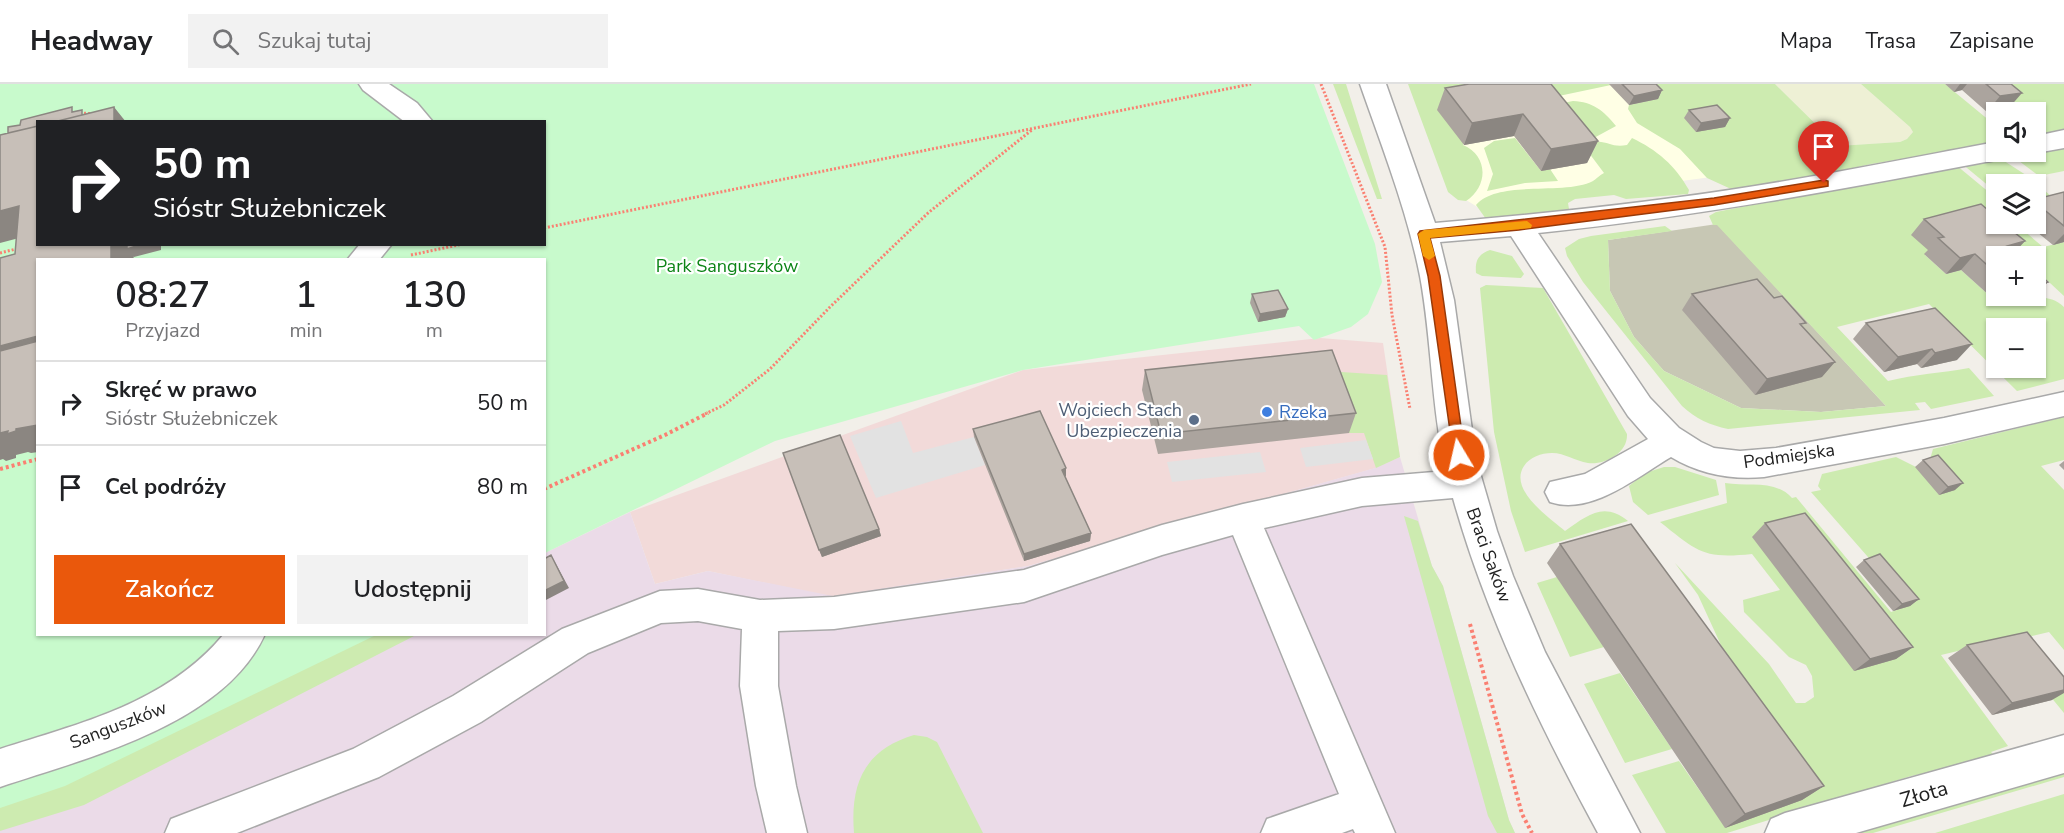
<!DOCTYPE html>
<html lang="pl">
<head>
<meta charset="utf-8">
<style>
	:root { --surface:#fff; --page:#f2f2f2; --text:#202124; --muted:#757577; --line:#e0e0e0; --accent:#ea580c }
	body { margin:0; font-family:"Nunito Sans",sans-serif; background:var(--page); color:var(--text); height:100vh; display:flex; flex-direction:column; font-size:22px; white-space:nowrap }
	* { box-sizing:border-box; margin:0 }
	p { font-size:20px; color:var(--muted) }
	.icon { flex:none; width:33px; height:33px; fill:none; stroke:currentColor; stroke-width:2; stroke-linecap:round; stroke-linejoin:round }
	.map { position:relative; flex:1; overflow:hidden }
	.details { position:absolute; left:36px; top:174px; width:510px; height:378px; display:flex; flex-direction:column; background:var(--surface); border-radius:0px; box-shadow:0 2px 4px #0004 }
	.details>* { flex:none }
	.hud { position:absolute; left:36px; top:36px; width:510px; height:126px; border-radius:0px; box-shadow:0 2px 4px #0004; background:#202124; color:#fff; overflow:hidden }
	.tools { position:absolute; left:1986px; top:18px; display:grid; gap:12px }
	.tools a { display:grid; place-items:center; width:60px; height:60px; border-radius:0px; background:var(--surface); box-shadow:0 2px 4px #0004; font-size:30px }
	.pin { position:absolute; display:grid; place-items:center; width:51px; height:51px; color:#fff; margin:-62px -26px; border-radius:50% 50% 50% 0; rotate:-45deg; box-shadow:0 0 6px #0007 }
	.pin .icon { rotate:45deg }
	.me { position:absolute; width:66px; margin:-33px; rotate:351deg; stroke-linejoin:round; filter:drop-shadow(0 0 4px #0008) }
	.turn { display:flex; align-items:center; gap:21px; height:126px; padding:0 18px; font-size:27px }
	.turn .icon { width:78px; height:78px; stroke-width:2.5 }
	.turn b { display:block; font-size:42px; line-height:51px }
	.eta { display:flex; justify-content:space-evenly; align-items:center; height:102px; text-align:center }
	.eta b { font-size:36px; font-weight:600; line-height:42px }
	.primary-button { display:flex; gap:12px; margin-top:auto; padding:12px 18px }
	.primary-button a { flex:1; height:69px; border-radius:0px; background:var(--accent); color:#fff; font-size:24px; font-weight:600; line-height:69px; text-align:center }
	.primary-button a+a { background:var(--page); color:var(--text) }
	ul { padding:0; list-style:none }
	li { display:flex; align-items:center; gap:18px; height:84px; padding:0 18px; border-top:2px solid var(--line) }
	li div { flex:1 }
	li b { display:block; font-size:22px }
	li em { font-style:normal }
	header { display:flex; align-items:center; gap:36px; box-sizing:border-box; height:84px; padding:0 30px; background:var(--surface); border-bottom:2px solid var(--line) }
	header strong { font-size:28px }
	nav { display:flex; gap:33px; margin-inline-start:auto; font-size:21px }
	.search { width:420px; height:54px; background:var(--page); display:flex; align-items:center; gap:15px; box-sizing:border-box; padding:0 21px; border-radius:0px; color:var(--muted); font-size:22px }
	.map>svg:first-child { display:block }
</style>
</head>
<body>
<header>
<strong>Headway</strong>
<div class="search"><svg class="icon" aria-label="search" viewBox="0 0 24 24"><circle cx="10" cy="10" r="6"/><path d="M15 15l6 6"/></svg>Szukaj tutaj</div>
<nav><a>Mapa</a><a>Trasa</a><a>Zapisane</a></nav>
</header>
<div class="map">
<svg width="2064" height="749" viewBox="0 0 2064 749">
	<rect width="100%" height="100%" fill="#f2efe9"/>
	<path fill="#f2dad9" d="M1320,254L1383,259L1400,373L1376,384L1028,482L833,513L708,487L655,500L630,428L1023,286Z"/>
	<path fill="#ebdbe8" d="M1400,373L1432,482L1443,502L1509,736L1515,749H0V724L376,551L544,550L545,469L630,428L655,500L708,487L833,512L1028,482L1375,384Z"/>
	<path fill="#ffffe5" d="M1420,0H1701L1779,84L1479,124L1463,114Z"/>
	<path fill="#c7c7b4" d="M1717,140L1886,322L1821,328L1741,324L1664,287L1634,253L1610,207L1608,156Z"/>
	<path fill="#eef0d5" d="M1775,0H1861L1910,43L1913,48L1907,55L1900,58L1838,62Z"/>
	<path fill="#cdebb0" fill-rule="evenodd" d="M1333,0H1346L1382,115H1377Z
		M1408,0H1474L1463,61C1488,71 1489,102 1466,117L1458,116L1448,108Z
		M1524,0H1610L1611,1L1554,13Z
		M1643,0H1775L1838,62L1900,58L1907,55L1913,48L1910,43L1861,0H1945L1996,42V60L1871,80L1814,93L1731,105L1707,94L1680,65L1637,39L1628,25L1629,21L1657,15Z
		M2007,0H2064V47L2036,51V28H2016L1994,10Z
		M1573,17C1593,18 1603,26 1616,42L1592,55L1563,19Z
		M1515,54L1541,87L1550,85L1558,97L1525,99L1487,107L1493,90L1484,64L1494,57Z
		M1632,54C1657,66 1675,81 1689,106L1688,110L1626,115L1614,111L1575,115L1568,119L1569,125L1561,126L1486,135L1476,121C1498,95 1565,112 1593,97C1596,95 1600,91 1604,89L1583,61C1607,52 1608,65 1627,61Z
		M2064,62V87L2039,92L2011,71Z
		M1998,73L2029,93L2052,113L2036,117V100H1996V108L1961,79Z
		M1956,81L1996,114V140H2016L2043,163L2064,158V212L2036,186V172L1931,169L1925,171L1946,190L1961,186L2001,222C2022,216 2046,206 2064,223V295L2017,307L1929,220L1837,243L1888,297C1915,290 1942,289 1969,284L1994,312L1931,325L1925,318L1915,319L1920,326L1728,345C1710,341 1696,335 1682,322L1583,198L1567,172L1565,164L1579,155L1591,152L1665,142L1672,147L1608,156L1610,207L1634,253L1664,287L1741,324L1821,328L1886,322L1717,141H1713L1709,132L1716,128ZM1996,244H2036V284H1996Z
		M1490,166L1512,172L1524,190L1521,194L1482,192L1476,189C1475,177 1478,170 1490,166Z
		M1486,201L1543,204L1627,350C1628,369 1605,381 1588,379C1575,377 1565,369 1552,369C1541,369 1530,373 1524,382C1508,406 1550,434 1565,447C1587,432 1603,417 1628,437L1525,468L1511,427L1494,348L1480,204Z
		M1326,287L1387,291L1400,373L1376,384L1364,349H1349Z
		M2064,333V376L2041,382L2064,406V566L2049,548L2028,553L2064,607V629L2004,556L1941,571L2008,662L1991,668L1997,675L1911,692L1727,749H1666L1632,691L1679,677L1725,743L1736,594L1698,511L1675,479L1769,580L1796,619H1805L1814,613L1812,592L1806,581L1789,573L1744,528L1743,516L1780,506L1752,470C1703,475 1698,468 1660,438L1727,419L1725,399C1748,403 1775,395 1792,414L1796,413L1891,528L1910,521L1811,408L1821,406L1818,402L1822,390L1896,373L1916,383L1929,379L1933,365Z
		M1664,383H1675L1716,396L1719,411L1648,431L1633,418L1629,402L1645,389Z
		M1404,432L1418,437L1432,482L1443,502L1509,736L1515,749H1497L1488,732Z
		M1557,493L1604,563L1570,573L1537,499Z
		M265,551H416L84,721L0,747V699Z
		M1620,589L1672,665L1625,679L1584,600Z
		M914,651L927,653L937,658L983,749H854C850,700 864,666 914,651Z
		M2064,683V693L1873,749H1833L1961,710Z
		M2064,710V749H1935Z"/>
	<path fill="#c8facc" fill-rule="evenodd" d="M0,0H1314L1375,160L1382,198L1368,230L1351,243L1314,256L1299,242L1023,286L775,357L545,469L544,176H38V550L376,551L65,702L0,724ZM38,38H544V160H38Z"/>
	<path fill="#e2e2e2" d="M901,337L913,369L974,353L985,381L876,414L850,352Z
		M1366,356L1373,375L1306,383L1300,364Z
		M1260,368L1266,388L1172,398L1167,378Z"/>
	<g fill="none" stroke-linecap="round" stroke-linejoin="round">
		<g stroke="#a9a9a9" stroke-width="3">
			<path id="minor" d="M359,0H389L417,19L433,38H405L363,6Z
				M1360,0H1386L1435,139C1542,130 1649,119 1755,102C1836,89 1916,73 1996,58V68H2009L2005,73L1996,76C1844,105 1693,133 1538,149L1650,314L1679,344L1701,358L1714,364L1740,367L1776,364L1944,334L2064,308V332L1944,360L1764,393C1732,396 1699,390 1671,373C1637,393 1591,432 1550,418L1545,408L1550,398L1585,390L1648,355L1628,332L1511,152L1440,158L1454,216L1476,375L1497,447L1513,492L1545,568L1640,749H1598C1540,642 1486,532 1453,414L1362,422L1264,444L1395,749H1355L1353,745L1342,749H1261L1267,735L1339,710L1233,451L1162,471L1024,518L834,545L778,547V602L796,702L807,749H767L756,702L740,602L742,545L698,537L661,539L588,569L481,638L379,693L237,749H165L171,735L353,665L453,612L562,545L660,507L698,505L760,516L834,513L1024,486L1162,441L1243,420L1362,394L1446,387C1431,323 1432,256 1420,192C1407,126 1382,63 1360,0Z
				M2064,46V64L2036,69L2032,68H2036V52Z
				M360,160H392L379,176H347Z
				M224,550H265C224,641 86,674 0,703V665C81,639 167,619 224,550Z
				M2064,651V689L1856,749H1765L1771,735L1785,729Z"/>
		</g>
		<path stroke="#fa8072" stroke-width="3" stroke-dasharray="2 2" stroke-linecap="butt" d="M1321,0L1385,163L1392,231L1410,325
			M80,29L97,30
			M544,144L1251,0
			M0,169L20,164
			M411,171L463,160
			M705,330L724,321L770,285L830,223L928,129L1033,45"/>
		<path stroke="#fa8072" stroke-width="4" stroke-dasharray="3 3" stroke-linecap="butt" d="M0,385L38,375
			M544,405L665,351L708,329
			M1470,540L1522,730L1532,749"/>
		<use href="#minor" fill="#fff" fill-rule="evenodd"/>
	</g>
	<path fill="#aba49e" d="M1469,0L1598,57L1587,79L1541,87L1514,52L1464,61L1437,26L1445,4Z
		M1609,0H1656L1662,6L1658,15L1629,21Z
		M1945,0H2011L2008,25L1987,28L1962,6L1954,8Z
		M1689,26L1730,34L1725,43L1696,48L1684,34Z
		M2064,108V158L2053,161L2027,140H2036V115Z
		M1924,135L2025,157L2014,168L1996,172V212H2035L2033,213L2001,222L1961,186L1946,190L1924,170L1928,166L1911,151Z
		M1252,210L1288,225L1285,233L1258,238L1250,219Z
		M1692,210L1774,214L1803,243L1822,293L1755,311L1682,226Z
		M1935,224L1957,276L1921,284L1917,280L1884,288L1853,255L1866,239Z
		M1145,286L1356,329L1349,349L1158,370L1142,306Z
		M973,345L1066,392H1065L1091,449L1090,457L1024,477L974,353Z
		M783,369L879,445L881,452L822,473Z
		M1923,376L1955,406L1939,411L1915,383Z
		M2064,377V386L2059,381Z
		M1765,439L1913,563L1896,575L1854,587L1752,453Z
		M1560,460L1824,702L1802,716L1725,744L1547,479Z
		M1864,476L1919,515L1910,522L1893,527L1856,483Z
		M1967,561L2052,616L1992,631L1948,574Z"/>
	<path fill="#8b8681" d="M1960,0H1967L1962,6L1954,8Z
		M1662,6L1658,15L1629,21L1634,12Z
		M2022,9L2008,25L1987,28L2000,12Z
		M114,23L126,38H114Z
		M1523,30L1514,52L1464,61L1472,39Z
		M1730,34L1725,43L1696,48L1701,39Z
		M1598,57L1587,79L1541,87L1551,65Z
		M19,122L38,149L0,159V127Z
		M2064,150V158L2053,161Z
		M2025,157L2011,172L2007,162Z
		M111,160H161V166L134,173V172L133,176H111Z
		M1975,170L1961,186L1946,190L1960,174Z
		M2048,198L2036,211V201Z
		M2012,212H2035L2033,213L2001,222Z
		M1288,225L1285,233L1258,238L1260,230Z
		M38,252V284L0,294V262Z
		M1972,260L1957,276L1921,284L1935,269Z
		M1932,265L1917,280L1884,288L1898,273Z
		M1835,278L1822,293L1755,311L1767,295Z
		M38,341V368L31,369L28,368L16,371V374L6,377L3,375L0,376V349L16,345Z
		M1066,384V392L1062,394V386Z
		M1963,399L1955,406L1939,411L1948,403Z
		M879,445L881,452L822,473L819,466Z
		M1091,449L1090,457L1024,477V470Z
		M551,471L569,504L544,517V507Z
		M1919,515L1910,522L1893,527L1902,520Z
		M1913,563L1896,575L1854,587L1870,575Z
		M2064,606V609L2052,616L1992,631L2012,619Z
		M1824,702L1802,716L1725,744L1745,730Z"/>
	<path fill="#c7bfb8" stroke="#8b8681" stroke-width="1.5" d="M1469,0H1551L1598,57L1551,65L1523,30L1472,39L1445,4Z
		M1622,0H1656L1662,6L1634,12Z
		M1986,0H2011L2022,9L2000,12Z
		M1717,21L1730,34L1701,39L1689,26Z
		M72,23V28L82,26V31L54,38H38V42L8,49V43L20,41L21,36Z
		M114,23V38H54Z
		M38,42V160H111V176H38V252L0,262V174L15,170L19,122L0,127V51Z
		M2064,108V142L2036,119V115Z
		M1981,120L1996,133V140H2004L2025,157L2007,162L2019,172H1996V189L1975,170L1960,174L1938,154L1944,153L1924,135Z
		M127,160H142L127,165Z
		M2036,187L2048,198L2036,201Z
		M1757,195L1774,214L1782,212L1806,239L1800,240L1835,278L1767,295L1692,210Z
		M1278,206L1288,225L1260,230L1252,210Z
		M1935,224L1972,260L1935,269L1932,265L1898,273L1866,239Z
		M38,257V341L16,345V347L7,350L8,347L0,349V267Z
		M1332,266L1356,329L1161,350L1145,286Z
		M1040,327L1066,384L1062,386L1091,449L1024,470L973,345Z
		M840,351L879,445L819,466L783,369Z
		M1938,371L1963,399L1948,403L1923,376Z
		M1805,429L1913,563L1870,575L1765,439Z
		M1631,440L1824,702L1745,730L1560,460Z
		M1880,470L1919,515L1902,520L1864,476Z
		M551,471L564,497L544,507V475Z
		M2027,548L2064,593V606L2012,619L1967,561Z"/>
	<path fill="#ea580c" stroke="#983908" stroke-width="1.5" d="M1824,96L1828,97V102L1714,121L1519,146L1430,154L1440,192L1465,371L1459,377L1454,375L1428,192L1418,150L1420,147L1714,114Z"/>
	<path fill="#f59e0b" d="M1527,137L1532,141L1531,144L1430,154L1435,172L1429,176L1423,172L1418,150L1424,146Z"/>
	<circle fill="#3f7fe0" stroke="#fff" stroke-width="2" cx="1267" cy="328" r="6"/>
	<circle fill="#5c6f8a" stroke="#fff" stroke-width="2" cx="1194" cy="336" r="6"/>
	<g text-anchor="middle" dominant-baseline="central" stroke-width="4.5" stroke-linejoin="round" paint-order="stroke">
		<g font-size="18" fill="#0c8416" stroke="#fff">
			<text x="727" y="182">Park Sanguszków</text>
		</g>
		<g font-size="18" fill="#4e5e75" stroke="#fff" text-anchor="end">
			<text x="1182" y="326">Wojciech Stach<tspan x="1182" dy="21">Ubezpieczenia</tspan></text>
		</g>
		<g font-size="18" fill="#366cbe" stroke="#fff" text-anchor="start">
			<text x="1279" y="328">Rzeka</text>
		</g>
		<g font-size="18" fill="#222" stroke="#fff">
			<text transform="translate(1789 372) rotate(-8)">Podmiejska</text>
			<text transform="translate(1489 471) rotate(70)">Braci Saków</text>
			<text transform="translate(118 641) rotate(-21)">Sanguszków</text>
		</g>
		<g font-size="21" fill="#222" stroke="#fff">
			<text transform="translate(1924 710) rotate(-16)">Złota</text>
		</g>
	</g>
</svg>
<div class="tools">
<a><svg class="icon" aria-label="sound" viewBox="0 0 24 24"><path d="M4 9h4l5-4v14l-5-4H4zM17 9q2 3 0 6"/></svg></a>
<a><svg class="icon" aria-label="layers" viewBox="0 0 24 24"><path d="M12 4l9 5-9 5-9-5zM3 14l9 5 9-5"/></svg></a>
<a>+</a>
<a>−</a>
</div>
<div class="pin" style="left:1824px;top:99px;background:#d93025"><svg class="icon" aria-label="arrive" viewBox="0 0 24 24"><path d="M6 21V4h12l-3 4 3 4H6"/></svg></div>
<svg class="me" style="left:1459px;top:371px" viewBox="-20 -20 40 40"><circle r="17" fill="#ea580c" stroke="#fff" stroke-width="3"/><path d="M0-11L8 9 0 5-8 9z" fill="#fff"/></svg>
<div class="hud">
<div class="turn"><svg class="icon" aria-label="right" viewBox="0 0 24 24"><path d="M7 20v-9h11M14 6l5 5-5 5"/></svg><div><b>50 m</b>Sióstr Służebniczek</div></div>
</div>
<section class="details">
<div class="eta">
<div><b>08:27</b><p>Przyjazd</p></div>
<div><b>1</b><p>min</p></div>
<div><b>130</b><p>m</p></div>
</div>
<ul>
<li><svg class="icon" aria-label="right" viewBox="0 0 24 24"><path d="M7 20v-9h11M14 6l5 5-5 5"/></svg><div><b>Skręć w prawo</b><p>Sióstr Służebniczek</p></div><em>50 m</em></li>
<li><svg class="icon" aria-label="arrive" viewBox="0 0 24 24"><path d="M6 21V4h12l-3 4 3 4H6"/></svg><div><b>Cel podróży</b></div><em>80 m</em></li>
</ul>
<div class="primary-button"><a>Zakończ</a><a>Udostępnij</a></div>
</section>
</div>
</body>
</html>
